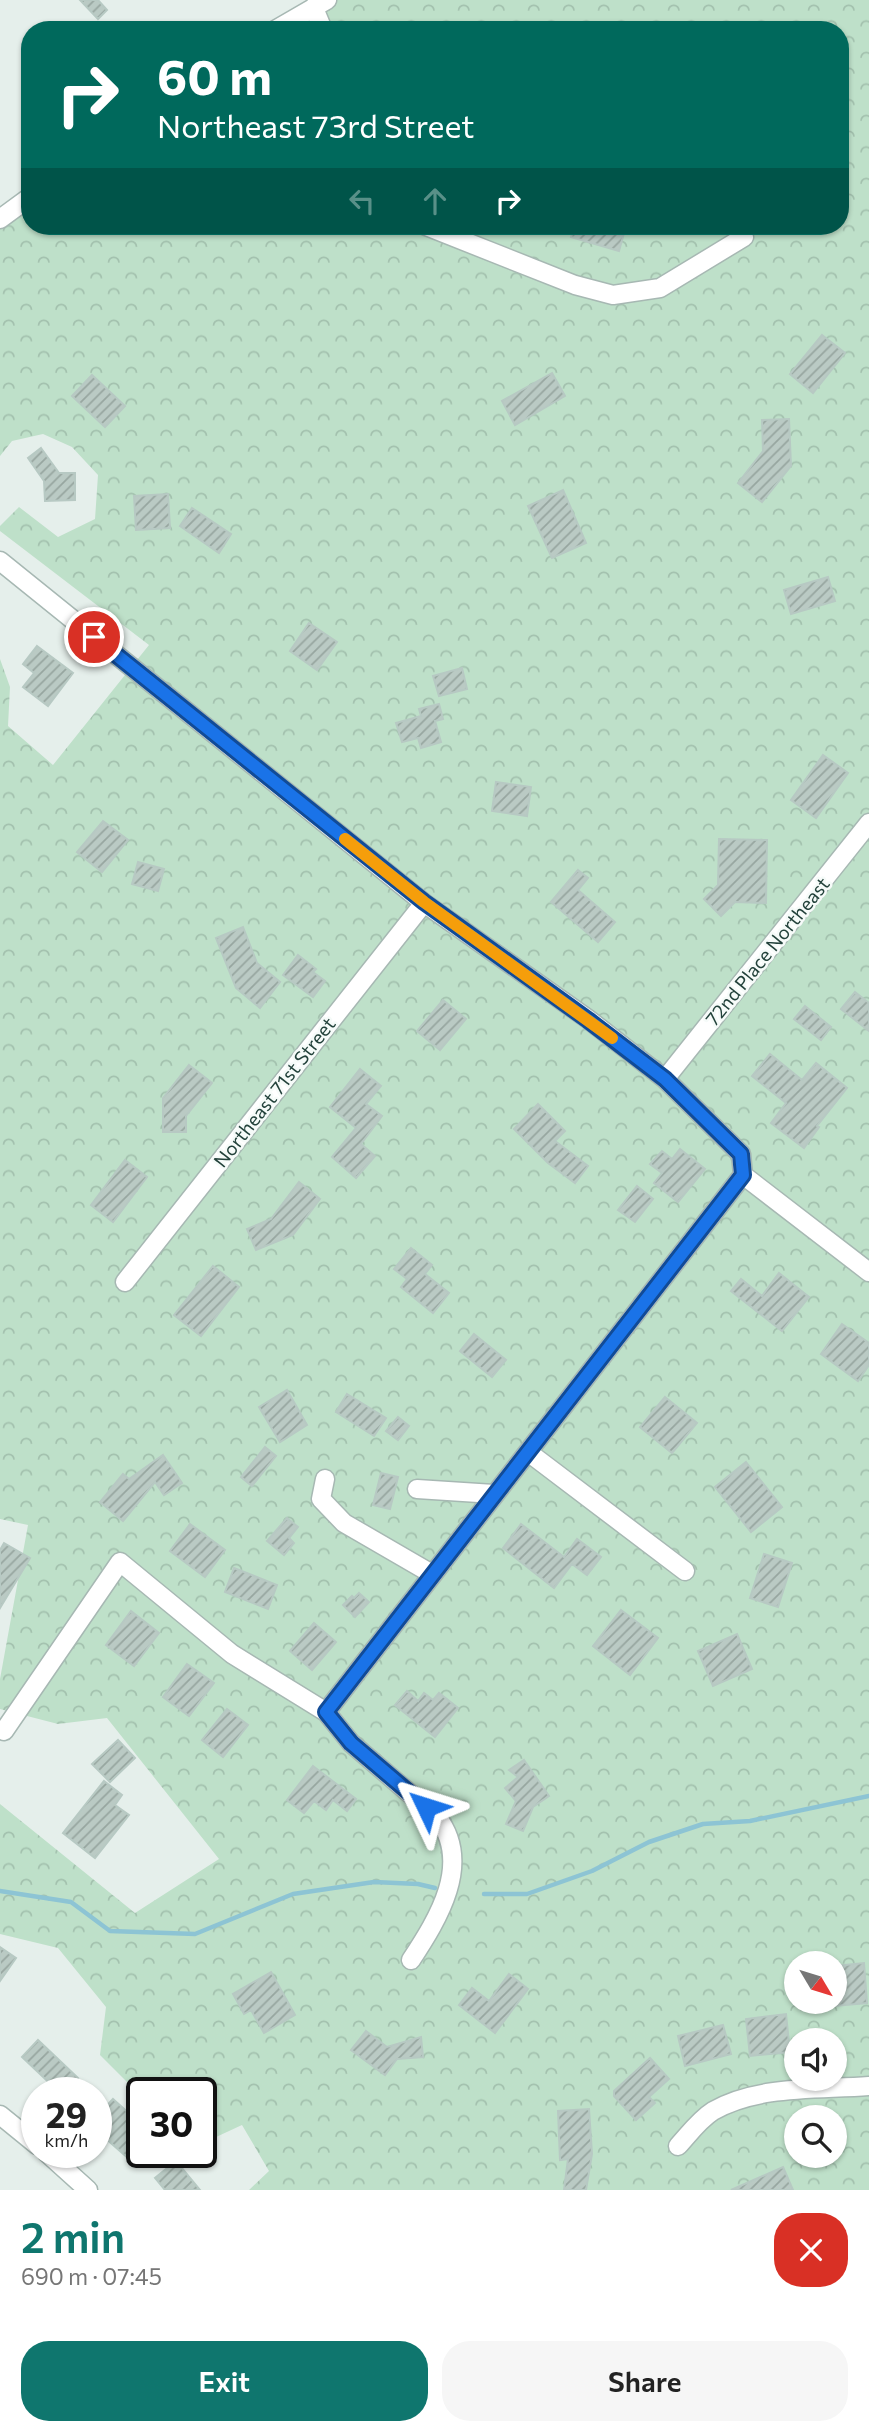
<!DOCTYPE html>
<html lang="en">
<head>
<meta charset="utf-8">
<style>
	:root { --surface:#fff; --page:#f6f6f6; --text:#222; --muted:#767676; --accent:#0f766e }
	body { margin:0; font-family:Commissioner,sans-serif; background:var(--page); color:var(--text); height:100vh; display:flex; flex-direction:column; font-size:26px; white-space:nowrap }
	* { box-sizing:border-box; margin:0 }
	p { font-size:23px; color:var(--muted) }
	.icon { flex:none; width:38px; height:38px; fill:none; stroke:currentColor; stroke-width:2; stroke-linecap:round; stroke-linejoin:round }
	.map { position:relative; height:2190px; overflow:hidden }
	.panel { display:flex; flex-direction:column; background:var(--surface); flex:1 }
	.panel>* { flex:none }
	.banner { position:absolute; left:21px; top:21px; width:828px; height:214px; border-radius:28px; box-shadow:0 2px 5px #0004; background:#00695c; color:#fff; overflow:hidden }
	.needle { width:46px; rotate:128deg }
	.tools { position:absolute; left:784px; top:1951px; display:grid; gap:14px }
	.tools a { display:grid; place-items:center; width:63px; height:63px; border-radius:50%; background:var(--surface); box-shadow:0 2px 5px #0004; font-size:35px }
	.speed { position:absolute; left:21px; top:2077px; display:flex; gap:14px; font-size:35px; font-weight:700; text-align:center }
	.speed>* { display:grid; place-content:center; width:91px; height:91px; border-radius:50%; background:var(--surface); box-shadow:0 2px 5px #0004; line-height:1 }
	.speed small { font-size:18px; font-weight:400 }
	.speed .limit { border:4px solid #111; border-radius:10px; background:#fff; color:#111 }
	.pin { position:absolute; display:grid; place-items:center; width:60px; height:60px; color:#fff; margin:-30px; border:4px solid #fff; border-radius:50%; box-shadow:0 2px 7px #0007 }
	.me { position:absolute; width:77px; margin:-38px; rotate:311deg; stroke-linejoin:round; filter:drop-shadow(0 0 5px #0008) }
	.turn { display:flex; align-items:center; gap:24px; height:147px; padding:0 21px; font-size:32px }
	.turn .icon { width:91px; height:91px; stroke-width:2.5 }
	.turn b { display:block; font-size:49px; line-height:60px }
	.lanes { display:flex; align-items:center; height:66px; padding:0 21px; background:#0003; justify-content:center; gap:35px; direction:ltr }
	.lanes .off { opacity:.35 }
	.round { display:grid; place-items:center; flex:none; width:74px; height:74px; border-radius:28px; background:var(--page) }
	.summary { display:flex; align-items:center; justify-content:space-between; height:119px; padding:0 21px }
	h1 { font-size:42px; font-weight:600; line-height:52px; color:var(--accent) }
	.action { display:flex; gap:14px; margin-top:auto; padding:14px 21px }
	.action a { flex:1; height:80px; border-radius:28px; background:var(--accent); color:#fff; font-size:28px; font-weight:600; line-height:80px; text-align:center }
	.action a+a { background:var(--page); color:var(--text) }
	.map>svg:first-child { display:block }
</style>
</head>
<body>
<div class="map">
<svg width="869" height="2190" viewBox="0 0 869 2190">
	<defs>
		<pattern id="forest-crowns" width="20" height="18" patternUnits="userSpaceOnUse" patternTransform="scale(1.75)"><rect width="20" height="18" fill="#bee0c9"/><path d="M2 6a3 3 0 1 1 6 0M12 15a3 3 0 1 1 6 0" fill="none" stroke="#a3c1ae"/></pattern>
		<pattern id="building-hatch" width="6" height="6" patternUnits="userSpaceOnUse" patternTransform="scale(1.75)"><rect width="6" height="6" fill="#bacac4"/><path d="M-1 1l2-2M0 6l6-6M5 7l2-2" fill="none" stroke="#97a6a0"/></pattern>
	</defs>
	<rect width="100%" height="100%" fill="#e5efeb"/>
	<path fill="url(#forest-crowns)" fill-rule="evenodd" d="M327,0H869V2190H249L269,2171L242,2125L201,2144V2093H142V2097L100,2055L106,2007L58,1948L0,1934V1804L135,1913L219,1859L107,1718L58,1724L0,1709V1679L28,1525L0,1519V659L10,687L8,726L53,765L149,645L0,531V526L19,507L58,537L95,519L98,475L72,447L43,434L12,441L0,456V223L30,197V226H840V30H275ZM796,1964H835V2002H796ZM796,2040H835V2079H796ZM796,2118H835V2156H796Z"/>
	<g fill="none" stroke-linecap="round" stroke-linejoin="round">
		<path stroke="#8dc4d4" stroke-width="4.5" d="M0,1891L71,1902L110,1931L195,1934L293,1894L374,1882L418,1884L435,1888
			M484,1894H527L592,1871L649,1842L703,1824L750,1821L869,1796"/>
	</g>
	<path fill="url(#building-hatch)" stroke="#b7c9c3" stroke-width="2" d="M80,0H98L107,10L98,19Z
		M575,226H626L619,251L571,237Z
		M822,335L845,353L813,393L790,374Z
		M552,373L565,396L515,425L502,401Z
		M92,375L125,406L105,427L72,396Z
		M789,419L791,466L762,502L738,483L763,451L762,420Z
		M41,448L59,473H75V500L45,501L44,481L28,458Z
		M563,490L586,543L552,558L528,506Z
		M168,494L170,528L136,530L134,496Z
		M192,508L231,534L219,553L180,526Z
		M828,577L835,601L791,614L784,590Z
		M309,623L337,642L317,670L290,651Z
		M37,646L73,673L48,706L23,687L34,673L23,664Z
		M462,668L467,689L439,696L433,676Z
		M439,704L443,719L435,721L441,742L421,748L418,738L402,742L396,723L421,716L419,709Z
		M823,755L848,773L816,818L791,800Z
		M496,782L531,787L527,816L492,811Z
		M103,821L128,840L102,872L77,852Z
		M719,839L767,840L766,903L735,902L721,916L704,899L718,885Z
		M138,862L164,869L158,891L132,884Z
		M578,870L588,878L578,890L615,922L598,942L551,902Z
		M243,927L257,963L280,982L260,1008L236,988L216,938Z
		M298,955L316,969L313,972L325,981L313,997L283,975Z
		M855,992L869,1003V1031L841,1009Z
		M443,1000L466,1019L440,1050L417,1031Z
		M805,1006L831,1027L821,1040L794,1019Z
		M770,1054L802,1080L816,1063L847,1088L817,1126L819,1127L804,1148L771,1123L786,1103L752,1076Z
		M189,1065L212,1083L186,1116V1132H163V1098Z
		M360,1069L381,1086L366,1104L382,1116L361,1144L375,1156L356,1178L332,1157L356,1128L330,1107Z
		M538,1104L565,1131L555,1141L588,1166L575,1183L548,1163L514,1129Z
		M680,1149L705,1169L678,1202L654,1183L662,1173L650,1164L662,1151L672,1159Z
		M125,1160L147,1177L113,1222L91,1205Z
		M299,1182L320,1199L293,1235L256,1250L247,1229L271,1219Z
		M637,1186L653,1199L635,1222L618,1210Z
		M411,1248L432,1265L425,1274L449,1293L433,1313L401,1287L407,1279L394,1269Z
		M213,1266L239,1287L201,1336L174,1315Z
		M779,1273L809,1297L782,1331L731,1291L741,1279L762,1296Z
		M842,1324L869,1343V1365L858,1381L821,1354Z
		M474,1334L506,1360L492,1377L460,1351Z
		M287,1390L307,1425L280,1442L259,1407Z
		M347,1394L386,1418L374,1436L336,1412Z
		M665,1397L697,1423L672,1453L640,1427Z
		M398,1417L409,1426L398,1440L386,1431Z
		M265,1447L276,1456L252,1486L241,1477Z
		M163,1455L182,1483L164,1495L155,1482L123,1521L100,1502L123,1474L129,1479Z
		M746,1462L782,1507L751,1532L715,1487Z
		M381,1473L398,1477L390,1509L373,1505Z
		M287,1518L298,1527L289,1538L294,1543L284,1555L267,1541Z
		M190,1524L225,1550L205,1577L170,1551Z
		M521,1524L564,1557L577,1539L601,1557L587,1575L572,1564L554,1588L503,1548Z
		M4,1543L30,1558L0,1608V1550Z
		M764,1554L792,1563L778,1607L750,1598Z
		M234,1568L277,1585L268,1609L225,1592Z
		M359,1593L369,1602L355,1617L343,1605L352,1596L354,1598Z
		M621,1610L658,1638L630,1675L593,1646Z
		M131,1611L159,1633L134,1666L106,1645Z
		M314,1623L336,1642L312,1670L290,1651Z
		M737,1634L752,1669L713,1686L698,1651Z
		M187,1664L214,1683L189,1716L163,1697Z
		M407,1691L418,1701L424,1693L433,1700L439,1693L458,1708L435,1737L395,1705Z
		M227,1709L248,1725L223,1757L202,1740Z
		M118,1740L135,1758L110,1782L92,1764Z
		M524,1760L549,1796L533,1807L523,1831L506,1824L516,1801L505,1788L518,1777L509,1770Z
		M313,1766L356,1799L347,1811L333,1800L326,1810L314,1801L304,1813L287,1800Z
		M104,1781L122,1795L115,1805L129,1815L95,1858L63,1833Z
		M0,1947L16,1958L0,1981Z
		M864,1963L867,2003L835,2006V1966Z
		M271,1972L295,2015L264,2033L251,2010L244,2014L233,1994Z
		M509,1974L528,1989L495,2033L459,2005L472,1988L489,2001Z
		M786,2014L790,2052L750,2056L746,2019Z
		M723,2025L731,2054L685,2066L678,2036Z
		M366,2031L387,2047L421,2037L423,2057L397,2059L385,2075L351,2050Z
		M38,2040L78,2078L63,2093H60L22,2057Z
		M650,2058L669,2079L649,2097L655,2103L636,2120L614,2096V2091Z
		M113,2099L142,2125V2143L128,2158L96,2130V2117Z
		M589,2109L592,2154L586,2190H564L568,2159L560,2160L558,2111Z
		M176,2161L200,2190H165L155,2178Z
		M783,2167L793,2190H731Z"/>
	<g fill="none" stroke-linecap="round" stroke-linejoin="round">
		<g stroke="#a7b8b3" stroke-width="21">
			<path id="minor" d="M318,0L314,8L323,30
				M275,30L327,0
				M0,219L30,197
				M426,226L575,285L613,295L660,288L744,237
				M0,561L424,903L588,1019L665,1079L741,1154L743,1175L869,1272
				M665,1079L869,823
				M125,1282L424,903
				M528,1452L685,1571
				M325,1479L321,1499L344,1523L432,1574
				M417,1489L494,1494
				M326,1712L743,1175
				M4,1731L120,1562L232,1654L326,1712L351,1743L437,1817C473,1863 438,1919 411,1960
				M0,2115L37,2145
				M678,2146C689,2134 699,2120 713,2111C758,2085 819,2090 869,2086
				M46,2152L88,2190"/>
		</g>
		<use href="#minor" stroke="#fff" stroke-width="18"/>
	</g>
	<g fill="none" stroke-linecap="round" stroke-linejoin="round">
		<g stroke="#114b97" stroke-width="18">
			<path id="route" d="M94,637L424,902L588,1020L665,1079L741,1154L743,1175L326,1712L351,1743L426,1807"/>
		</g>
		<use href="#route" stroke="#1a73e8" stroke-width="12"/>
		<path stroke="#f59e0b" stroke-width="12" d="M345,839L424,902L612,1038"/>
	</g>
	<g text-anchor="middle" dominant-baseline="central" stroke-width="5" stroke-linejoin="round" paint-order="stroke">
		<g font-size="19" fill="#23423b" stroke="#f6fbf9">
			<text transform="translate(767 951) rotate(-51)">72nd Place Northeast</text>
			<text transform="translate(274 1092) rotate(-52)">Northeast 71st Street</text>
		</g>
	</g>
</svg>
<div class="tools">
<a><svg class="needle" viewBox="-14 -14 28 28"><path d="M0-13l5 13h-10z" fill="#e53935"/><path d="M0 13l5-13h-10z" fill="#767676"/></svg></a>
<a><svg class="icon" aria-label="sound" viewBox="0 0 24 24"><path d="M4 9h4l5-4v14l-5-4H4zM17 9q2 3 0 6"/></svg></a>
<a><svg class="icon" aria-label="search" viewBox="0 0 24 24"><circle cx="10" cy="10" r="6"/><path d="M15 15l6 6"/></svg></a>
</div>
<div class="speed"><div>29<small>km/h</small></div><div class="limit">30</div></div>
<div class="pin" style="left:94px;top:637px;background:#d93025"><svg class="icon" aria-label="arrive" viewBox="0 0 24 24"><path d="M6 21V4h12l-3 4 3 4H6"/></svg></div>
<svg class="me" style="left:426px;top:1807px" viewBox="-20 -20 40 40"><path d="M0-17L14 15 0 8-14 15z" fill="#1a73e8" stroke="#fff" stroke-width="4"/></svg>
<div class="banner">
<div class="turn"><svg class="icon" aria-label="right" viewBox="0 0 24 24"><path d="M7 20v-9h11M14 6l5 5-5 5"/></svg><div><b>60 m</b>Northeast 73rd Street</div></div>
<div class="lanes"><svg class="icon off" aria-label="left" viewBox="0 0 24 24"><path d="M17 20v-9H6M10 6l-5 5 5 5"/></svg><svg class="icon off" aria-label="ahead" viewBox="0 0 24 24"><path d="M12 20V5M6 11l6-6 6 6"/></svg><svg class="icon" aria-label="right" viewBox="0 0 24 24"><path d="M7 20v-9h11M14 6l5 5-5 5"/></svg></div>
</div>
</div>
<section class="panel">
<div class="summary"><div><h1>2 min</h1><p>690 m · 07:45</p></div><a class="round" style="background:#d93025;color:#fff"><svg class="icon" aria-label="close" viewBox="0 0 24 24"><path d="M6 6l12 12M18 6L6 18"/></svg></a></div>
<div class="action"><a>Exit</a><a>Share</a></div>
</section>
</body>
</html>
